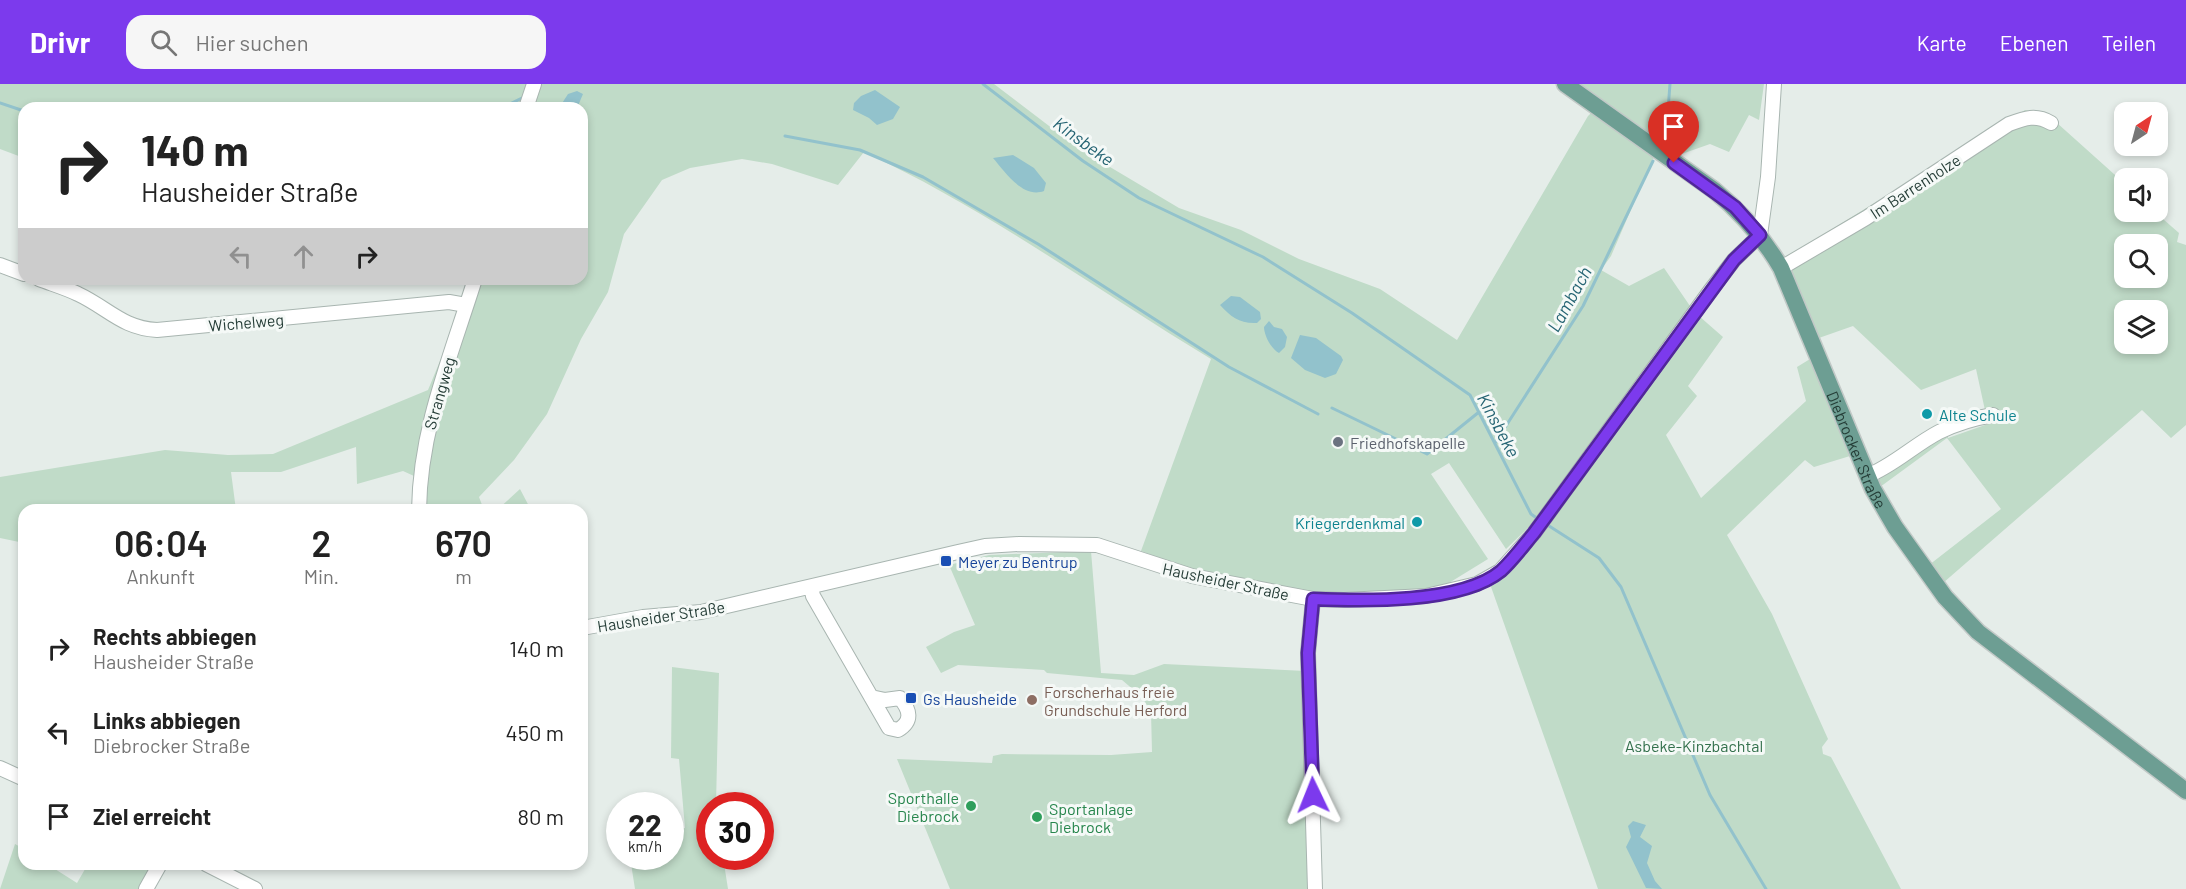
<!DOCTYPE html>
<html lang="de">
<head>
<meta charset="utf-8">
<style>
	:root { --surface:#fff; --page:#f6f6f6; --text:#222; --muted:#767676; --accent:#7c3aed }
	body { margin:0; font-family:Barlow,sans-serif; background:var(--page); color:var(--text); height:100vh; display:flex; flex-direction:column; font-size:22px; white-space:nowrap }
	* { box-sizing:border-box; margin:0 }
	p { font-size:20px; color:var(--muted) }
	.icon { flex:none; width:33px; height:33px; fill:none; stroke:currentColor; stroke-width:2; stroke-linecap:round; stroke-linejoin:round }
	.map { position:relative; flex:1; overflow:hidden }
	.panel { position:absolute; left:18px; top:420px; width:570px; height:366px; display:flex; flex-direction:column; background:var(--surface); border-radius:18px; box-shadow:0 3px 9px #0003 }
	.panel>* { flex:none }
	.guide { position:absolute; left:18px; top:18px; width:570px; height:183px; border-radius:18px; box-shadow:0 3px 9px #0003; background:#fff; color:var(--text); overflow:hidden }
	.needle { width:39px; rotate:36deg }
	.controls { position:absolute; left:2114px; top:18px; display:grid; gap:12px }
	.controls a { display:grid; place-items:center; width:54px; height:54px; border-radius:12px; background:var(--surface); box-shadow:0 3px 9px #0003; font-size:30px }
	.speed { position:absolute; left:606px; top:708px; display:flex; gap:12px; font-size:30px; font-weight:700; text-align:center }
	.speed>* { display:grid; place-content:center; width:78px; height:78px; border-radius:50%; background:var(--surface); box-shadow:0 3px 9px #0003; line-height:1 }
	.speed small { font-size:15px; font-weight:400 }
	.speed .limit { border:9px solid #d22; background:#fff; color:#111 }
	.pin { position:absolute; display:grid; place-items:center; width:51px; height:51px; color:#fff; margin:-62px -26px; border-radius:50% 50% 50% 0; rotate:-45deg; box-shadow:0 0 6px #0007 }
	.pin .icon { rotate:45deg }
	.me { position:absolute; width:66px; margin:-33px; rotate:358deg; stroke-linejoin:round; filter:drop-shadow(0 0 4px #0008) }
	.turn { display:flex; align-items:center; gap:21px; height:126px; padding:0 24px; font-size:27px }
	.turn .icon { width:78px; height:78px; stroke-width:2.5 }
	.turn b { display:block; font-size:42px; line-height:51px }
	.lanes { display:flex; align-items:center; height:57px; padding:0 24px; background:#0003; justify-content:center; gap:30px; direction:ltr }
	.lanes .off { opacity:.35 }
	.eta { display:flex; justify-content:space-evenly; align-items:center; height:102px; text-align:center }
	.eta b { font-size:36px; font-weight:600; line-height:42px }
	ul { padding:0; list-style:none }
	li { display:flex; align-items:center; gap:18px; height:84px; padding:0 24px }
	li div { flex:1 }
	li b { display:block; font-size:22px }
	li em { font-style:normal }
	header { display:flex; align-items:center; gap:36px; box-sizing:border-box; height:84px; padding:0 30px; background:var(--accent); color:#fff }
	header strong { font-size:28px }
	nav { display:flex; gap:33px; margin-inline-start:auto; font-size:21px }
	.search { width:420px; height:54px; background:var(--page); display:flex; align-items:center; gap:15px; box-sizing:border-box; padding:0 21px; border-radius:18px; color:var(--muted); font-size:22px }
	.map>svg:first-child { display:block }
</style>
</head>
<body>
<header>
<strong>Drivr</strong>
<div class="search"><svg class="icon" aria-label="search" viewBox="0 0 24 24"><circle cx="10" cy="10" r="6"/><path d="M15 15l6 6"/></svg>Hier suchen</div>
<nav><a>Karte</a><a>Ebenen</a><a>Teilen</a></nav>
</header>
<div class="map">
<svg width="2186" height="805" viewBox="0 0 2186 805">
	<rect width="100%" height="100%" fill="#e5ede9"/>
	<path fill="#c0dbc8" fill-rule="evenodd" d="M0,0H994L1078,64L1179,124L1241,146L1299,175L1380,205L1457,256L1588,32L1600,20L1575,0H1764L1759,36L1749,31L1729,68L1710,60L1676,72L1658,63L1611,172L1601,186L1629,202L1664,184L1690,222L1662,263L1699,232L1723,253L1688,302L1697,312L1666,351L1701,414L1806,317L1797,283L1810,275L1850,372L1814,383L1805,376L1727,451L1772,530L1828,655L1822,663L1823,670L1831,673L1901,805H1598L1490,500L1503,494L1546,441L1537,435L1506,465L1449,379L1431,390L1488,475L1444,502L1421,508L1345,514L1197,488L1141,467L1211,275C1095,205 987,125 864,68L838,101L772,80L742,75L690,84L662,96L624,150L608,208L581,255L547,330L514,376L479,413L484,426H421V375L416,374L414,392L403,387L357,400L356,363L281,388H231L236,426H71L70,423H56L57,426H24V459L0,454V393L165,366L228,371L273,370L428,306L474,195H582V24H24V74L0,65Z
		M2025,26L2047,30L2124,99V128H2155L2179,149L2177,158L2186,161V341L2171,354L2142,326L1943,499L1929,481L2001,425L1947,354L1880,403L1874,393L1948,349V354L1988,340L1976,285L1921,306L1853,242L1816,255L1792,195L1787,173ZM2124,160H2157V194H2124ZM2124,226H2157V260H2124Z
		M520,405L531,426H497Z
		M1091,467L1101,589L1134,591L1164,580L1305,587L1313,805H950L897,675L992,679L993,672L1002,670L1111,671L1152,668L1151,628L1142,613L1122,596L1047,589L1044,586L958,581L941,589L926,563L954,548L975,541L949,481L989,471Z
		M672,583L719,589L716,721L710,722V772L723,773L728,805H635L630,773L670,772L671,746L685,744L679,675L671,674Z
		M15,760L24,765V780H47L77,799L88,780H152L138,805H0Z"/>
	<path fill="#92c2cc" d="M875,6L900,23L893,35L877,41L869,34L853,26L854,19L861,12Z
		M577,7L583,10L577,24H559L568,10Z
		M1013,71L1034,84L1046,99L1044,107C1023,115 1005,88 993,74Z
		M1231,212L1240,213L1260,228L1261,235L1257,239C1240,240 1231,233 1220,221Z
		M1269,237L1274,243L1282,245L1287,253L1285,263L1279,269C1271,265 1264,251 1264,243Z
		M1300,251L1316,254L1341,272L1343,276L1336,290L1325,294L1305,286L1291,274Z
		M1633,737L1646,741L1640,753L1652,762L1647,779L1655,797L1662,805L1646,804L1626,763L1631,753L1628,742Z"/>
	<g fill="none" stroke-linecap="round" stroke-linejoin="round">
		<path stroke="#92c2cc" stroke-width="3" d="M983,0L1083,77L1139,114L1263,173L1352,229L1470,311L1531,430L1538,435
			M0,19L24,27
			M502,24L524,13
			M785,52L860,66L923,93L1038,160L1229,283L1318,330
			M1662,61L1666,53L1670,0
			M1332,324L1427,370L1479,328
			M1495,359L1583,222L1653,77
			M1546,440L1599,474L1621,503L1710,711L1766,805"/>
		<g stroke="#a8b5b0" stroke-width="16">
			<path id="minor" d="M526,24L534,0
				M0,181L24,190
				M1781,184L1866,134L2009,40C2025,34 2036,30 2051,39
				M39,195C52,200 66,204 78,210C108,224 122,244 157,246L449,218L466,221
				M1867,392C1893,382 1914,361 1939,348C1955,340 1975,334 1993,331
				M419,426C420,344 451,272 475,195
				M811,503L813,512L889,644L898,646C913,637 910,626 900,614L885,616L871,613
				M1313,515L1308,569L1315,805
				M582,544L643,533L701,528L958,468L985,462L1019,460L1097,461L1192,492L1313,515L1344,516L1426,512L1477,500L1500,487L1534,449L1710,207L1734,176L1760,151L1768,93L1774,0
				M0,684L24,695
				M206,780L255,805
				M146,805L160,780"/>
		</g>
		<g stroke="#c2c9c7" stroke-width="19">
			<g id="major">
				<path id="s1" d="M1565,0L1714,106C1742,129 1763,153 1781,184L1873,405L1895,443L1945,513L1978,548L2186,707"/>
			</g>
		</g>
		<use href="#minor" stroke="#fff" stroke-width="14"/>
		<use href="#major" stroke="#6d9e93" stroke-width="16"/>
	</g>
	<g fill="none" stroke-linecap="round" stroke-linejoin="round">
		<g stroke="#51269a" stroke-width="15">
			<path id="route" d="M1313,711L1308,569L1313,515C1362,517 1461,520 1501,487C1513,476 1524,461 1534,449L1734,176L1760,151L1735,123L1674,79"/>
		</g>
		<use href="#route" stroke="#7c3aed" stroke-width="10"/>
	</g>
	<g fill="#0f9aa8" stroke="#f5f9f7" stroke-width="2">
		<circle cx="1927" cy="330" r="6"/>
		<circle cx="1417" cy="438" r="6"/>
	</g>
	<circle fill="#6b7280" stroke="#f5f9f7" stroke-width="2" cx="1338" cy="358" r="6"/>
	<g fill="#1a4fb4" stroke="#f5f9f7" stroke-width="2">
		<rect x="940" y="471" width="12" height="12" rx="3"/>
		<rect x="905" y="608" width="12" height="12" rx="3"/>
	</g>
	<circle fill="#8d6e63" stroke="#f5f9f7" stroke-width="2" cx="1032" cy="616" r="6"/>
	<g fill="#2e9e5b" stroke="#f5f9f7" stroke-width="2">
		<circle cx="971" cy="722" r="6"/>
		<circle cx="1037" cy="733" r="6"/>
	</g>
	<g text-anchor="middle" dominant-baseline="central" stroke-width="6" stroke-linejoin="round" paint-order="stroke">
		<g font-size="16" fill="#253d37" stroke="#f5f9f7">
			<text transform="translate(1915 102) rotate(-33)">Im Barrenholze</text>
			<text transform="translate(246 238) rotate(-5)">Wichelweg</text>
			<text transform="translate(439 309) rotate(-74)">Strangweg</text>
			<text stroke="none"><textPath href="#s1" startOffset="483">Diebrocker Straße</textPath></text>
			<text transform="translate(1226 497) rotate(12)">Hausheider Straße</text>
			<text transform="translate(661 532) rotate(-9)">Hausheider Straße</text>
		</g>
		<g font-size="16" fill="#0d838f" stroke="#f5f9f7" text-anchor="start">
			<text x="1939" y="330">Alte Schule</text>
			<text x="1405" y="438" text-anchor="end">Kriegerdenkmal</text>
		</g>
		<g font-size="16" fill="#5b616d" stroke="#f5f9f7" text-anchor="start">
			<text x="1350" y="358">Friedhofskapelle</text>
		</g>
		<g font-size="16" fill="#164399" stroke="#f5f9f7" text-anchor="start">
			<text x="958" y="477">Meyer zu Bentrup</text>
			<text x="923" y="614">Gs Hausheide</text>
		</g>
		<g font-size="16" fill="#785e54" stroke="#f5f9f7" text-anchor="start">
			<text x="1044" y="607">Forscherhaus freie<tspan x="1044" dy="18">Grundschule Herford</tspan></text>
		</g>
		<g font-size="16" fill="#33704c" stroke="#f5f9f7">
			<text x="1694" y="661">Asbeke-Kinzbachtal</text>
		</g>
		<g font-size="16" fill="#27864d" stroke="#f5f9f7" text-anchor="end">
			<text x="959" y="713">Sporthalle<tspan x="959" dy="18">Diebrock</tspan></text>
			<text x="1049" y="724" text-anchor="start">Sportanlage<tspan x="1049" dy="18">Diebrock</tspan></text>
		</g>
		<g font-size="18" font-style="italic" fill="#256473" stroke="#f5f9f7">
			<text transform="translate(1084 57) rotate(36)">Kinsbeke</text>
			<text transform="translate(1569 215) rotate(-61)">Lambach</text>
			<text transform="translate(1499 341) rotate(62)">Kinsbeke</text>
		</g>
	</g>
</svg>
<div class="controls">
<a><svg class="needle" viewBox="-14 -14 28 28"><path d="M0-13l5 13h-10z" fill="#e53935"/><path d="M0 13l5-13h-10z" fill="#767676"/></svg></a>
<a><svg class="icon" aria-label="sound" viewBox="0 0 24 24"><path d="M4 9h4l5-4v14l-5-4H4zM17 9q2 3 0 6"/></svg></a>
<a><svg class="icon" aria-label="search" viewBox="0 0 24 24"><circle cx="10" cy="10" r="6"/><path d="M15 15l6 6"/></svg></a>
<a><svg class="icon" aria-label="layers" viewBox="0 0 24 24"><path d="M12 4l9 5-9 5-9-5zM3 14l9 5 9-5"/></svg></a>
</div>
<div class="speed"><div>22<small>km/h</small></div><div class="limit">30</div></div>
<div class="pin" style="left:1674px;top:79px;background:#d93025"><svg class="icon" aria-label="arrive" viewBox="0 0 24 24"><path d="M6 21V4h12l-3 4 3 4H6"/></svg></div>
<svg class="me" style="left:1313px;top:711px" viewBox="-20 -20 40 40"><path d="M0-17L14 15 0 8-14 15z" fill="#7c3aed" stroke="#fff" stroke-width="4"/></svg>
<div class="guide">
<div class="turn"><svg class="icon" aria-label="right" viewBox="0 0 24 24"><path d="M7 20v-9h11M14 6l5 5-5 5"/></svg><div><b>140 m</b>Hausheider Straße</div></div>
<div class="lanes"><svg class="icon off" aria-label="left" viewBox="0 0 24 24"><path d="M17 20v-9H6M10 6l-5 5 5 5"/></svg><svg class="icon off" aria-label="ahead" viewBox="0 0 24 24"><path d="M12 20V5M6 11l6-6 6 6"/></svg><svg class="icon" aria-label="right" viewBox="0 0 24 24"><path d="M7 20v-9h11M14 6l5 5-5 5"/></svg></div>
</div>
<section class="panel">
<div class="eta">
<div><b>06:04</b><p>Ankunft</p></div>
<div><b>2</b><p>Min.</p></div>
<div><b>670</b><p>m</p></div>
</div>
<ul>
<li><svg class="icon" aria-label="right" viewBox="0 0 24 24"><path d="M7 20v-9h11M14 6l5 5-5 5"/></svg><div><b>Rechts abbiegen</b><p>Hausheider Straße</p></div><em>140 m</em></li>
<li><svg class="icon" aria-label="left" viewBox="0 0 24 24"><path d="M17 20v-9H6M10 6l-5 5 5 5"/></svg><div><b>Links abbiegen</b><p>Diebrocker Straße</p></div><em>450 m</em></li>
<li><svg class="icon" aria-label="arrive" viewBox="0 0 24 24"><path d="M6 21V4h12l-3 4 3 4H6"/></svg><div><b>Ziel erreicht</b></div><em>80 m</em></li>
</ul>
</section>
</div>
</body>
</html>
